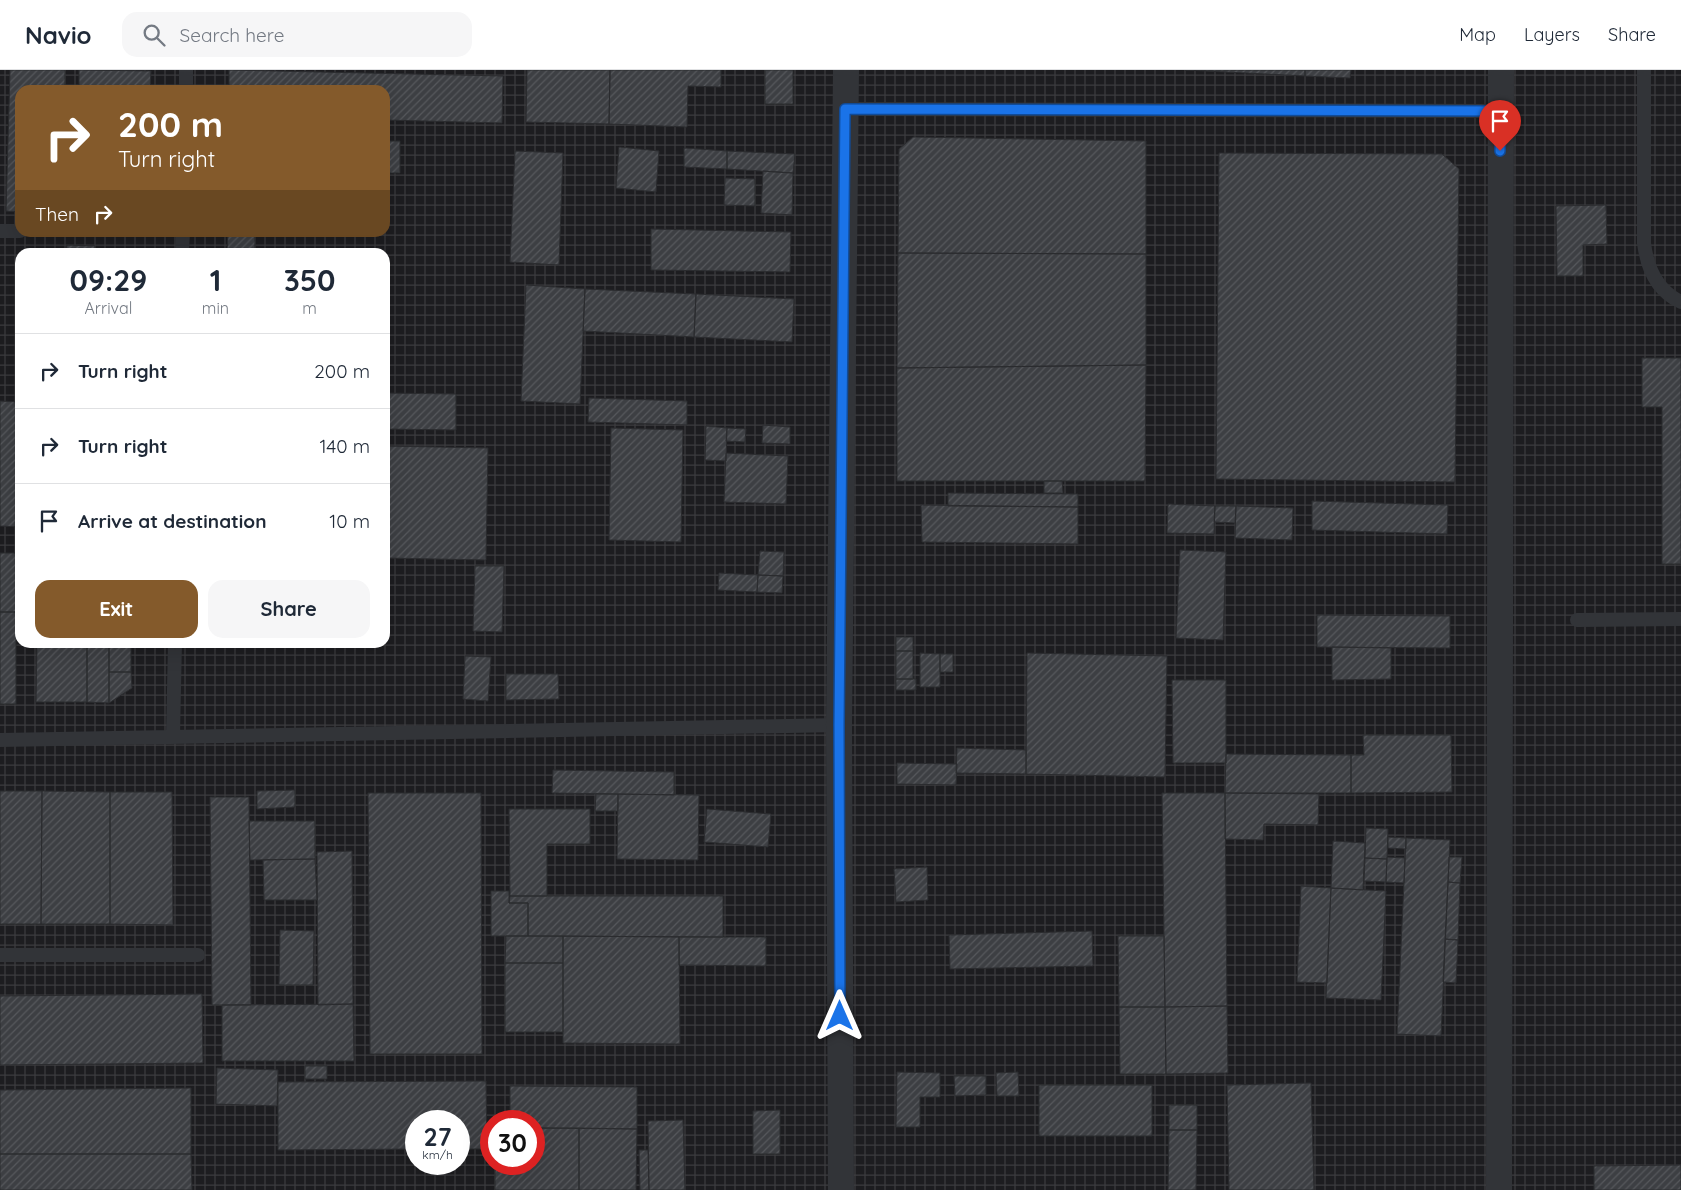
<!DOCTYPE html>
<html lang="en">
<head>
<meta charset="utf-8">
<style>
	:root { --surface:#fff; --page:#f6f6f7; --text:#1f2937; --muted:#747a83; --line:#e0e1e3; --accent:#845a2b }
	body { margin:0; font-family:Quicksand,sans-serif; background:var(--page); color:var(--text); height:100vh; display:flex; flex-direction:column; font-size:19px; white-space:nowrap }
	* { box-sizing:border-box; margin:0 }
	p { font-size:16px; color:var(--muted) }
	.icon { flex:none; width:28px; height:28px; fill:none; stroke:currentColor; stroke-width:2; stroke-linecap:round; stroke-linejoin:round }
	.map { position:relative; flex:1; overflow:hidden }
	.sheet { position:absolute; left:15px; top:178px; width:375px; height:400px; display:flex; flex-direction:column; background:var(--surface); border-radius:15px; box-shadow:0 5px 20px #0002 }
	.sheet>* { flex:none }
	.guide { position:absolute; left:15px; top:15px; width:375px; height:152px; border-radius:15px; box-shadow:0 5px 20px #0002; background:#845a2b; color:#fff; overflow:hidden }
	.speed { position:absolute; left:405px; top:1040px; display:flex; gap:10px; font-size:25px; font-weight:700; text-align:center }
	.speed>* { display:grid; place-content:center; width:65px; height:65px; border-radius:50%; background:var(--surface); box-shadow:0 5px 20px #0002; line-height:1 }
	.speed small { font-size:12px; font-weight:400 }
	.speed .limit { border:8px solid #d22; background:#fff; color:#111 }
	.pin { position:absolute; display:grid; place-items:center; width:42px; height:42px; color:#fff; margin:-51px -21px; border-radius:50% 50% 50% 0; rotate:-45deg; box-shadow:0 0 5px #0007 }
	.pin .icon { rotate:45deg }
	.me { position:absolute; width:55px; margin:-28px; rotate:0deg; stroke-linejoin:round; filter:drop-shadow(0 0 4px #0008) }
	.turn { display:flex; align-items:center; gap:18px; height:105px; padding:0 20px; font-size:22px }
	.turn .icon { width:65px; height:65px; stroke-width:2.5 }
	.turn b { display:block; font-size:35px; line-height:42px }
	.then { display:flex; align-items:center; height:48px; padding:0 20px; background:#0003; gap:10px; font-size:19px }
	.eta { display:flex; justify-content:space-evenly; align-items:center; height:85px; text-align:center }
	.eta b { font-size:30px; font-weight:700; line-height:35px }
	.primary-button { display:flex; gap:10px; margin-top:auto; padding:10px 20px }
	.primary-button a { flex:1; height:58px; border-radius:15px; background:var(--accent); color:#fff; font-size:20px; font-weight:700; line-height:58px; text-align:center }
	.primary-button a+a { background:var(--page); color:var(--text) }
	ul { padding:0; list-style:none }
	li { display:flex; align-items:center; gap:15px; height:75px; padding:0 20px; border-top:1px solid var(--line) }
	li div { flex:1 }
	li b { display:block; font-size:19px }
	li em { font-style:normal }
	header { display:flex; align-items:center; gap:30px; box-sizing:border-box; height:70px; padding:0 25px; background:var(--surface); border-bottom:1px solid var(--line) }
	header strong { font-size:24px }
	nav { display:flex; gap:28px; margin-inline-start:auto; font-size:18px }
	.search { width:350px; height:45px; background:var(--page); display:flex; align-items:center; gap:12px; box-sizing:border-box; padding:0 18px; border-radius:15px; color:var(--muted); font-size:19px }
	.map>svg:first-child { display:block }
</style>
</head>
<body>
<header>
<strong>Navio</strong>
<div class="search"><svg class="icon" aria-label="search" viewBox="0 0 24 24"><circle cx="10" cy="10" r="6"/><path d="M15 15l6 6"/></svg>Search here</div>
<nav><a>Map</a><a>Layers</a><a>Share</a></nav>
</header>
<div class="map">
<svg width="1681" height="1120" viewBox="0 0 1681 1120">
	<defs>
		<pattern id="industrial-grid" width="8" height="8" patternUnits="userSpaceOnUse" patternTransform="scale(1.25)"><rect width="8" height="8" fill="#1d1d20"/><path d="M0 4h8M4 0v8" fill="none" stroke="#3b3b3e"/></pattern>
		<pattern id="building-hatch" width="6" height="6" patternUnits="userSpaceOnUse" patternTransform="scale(1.25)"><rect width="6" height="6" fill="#3d3f43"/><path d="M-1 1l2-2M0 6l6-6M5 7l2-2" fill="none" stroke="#56585c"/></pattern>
	</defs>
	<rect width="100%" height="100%" fill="#111113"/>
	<path fill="url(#industrial-grid)" fill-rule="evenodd" d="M0,0H1681V1120H0ZM20,20H385V162H20ZM20,182H385V572H20ZM416,1051H459V1094H416ZM491,1051H534V1094H491Z"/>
	<path fill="url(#building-hatch)" stroke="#2b2c2f" d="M10,0H65V20H20V142L6,141Z
		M79,0L151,1L150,20H79Z
		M229,0L503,6L502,53L385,50V20H229Z
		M527,0H610L609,54L526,52Z
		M610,0H721V17L688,16L687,57L609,54Z
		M765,0H793V34H765Z
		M1185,0H1305V6Z
		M1305,0H1351L1350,8L1305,6Z
		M913,67L1146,71V184L898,183L899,79Z
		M385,71H400V103H385Z
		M619,77L659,81L656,122L616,118Z
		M684,78L727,81V99L684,97Z
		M515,81L563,83L559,195L510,192Z
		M727,81L795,84L793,103L727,99Z
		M1219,83L1442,84L1459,99L1455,412L1216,409Z
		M763,101L793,103L792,145L761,143Z
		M725,108L755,109V136L724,135Z
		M1606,135L1607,174L1583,175V206H1557L1556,136Z
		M651,159L791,162L790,202L651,200Z
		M228,162H255V182H227Z
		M67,175L95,176V182H66Z
		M898,183L1146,184V295L897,298Z
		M526,215L585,219L580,334L521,331Z
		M585,219L696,224L694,267L583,261Z
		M696,224L794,229L792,272L694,267Z
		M1642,288H1681V494H1662V337H1642Z
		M1146,295L1145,411H897V298Z
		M385,323L456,324V360L385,359Z
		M589,328L687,331V355L588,352Z
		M0,331L20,332V457L0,456Z
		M763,355L790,357V374L762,373Z
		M706,356L727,358L726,391L705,390Z
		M611,358L683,360L681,472L609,470Z
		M727,358L746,359L745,372L726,371Z
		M385,376L488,378L486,490L385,488Z
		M726,383L788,386L786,434L724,432Z
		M1044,411H1062L1063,423H1044Z
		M948,423L1078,424V437L948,436Z
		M1312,431L1448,435L1447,464L1312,460Z
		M1168,434L1215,436L1214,464L1167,463Z
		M921,435L1078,437V474L922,472Z
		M1215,436H1236L1235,453L1214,452Z
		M1236,436L1293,438L1292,470L1235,468Z
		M1180,480L1226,482L1223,570L1176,568Z
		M760,481L784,482L783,506L758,505Z
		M0,483H20V542H0Z
		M475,496H504L502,562L473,561Z
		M719,503L758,505L757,522L718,520Z
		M758,505L783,506L782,523L757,522Z
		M0,542H16V634H0Z
		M1317,545L1450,546V578L1317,577Z
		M896,567H913V581H896Z
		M37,572H87V632H36Z
		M87,572H109V633L87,632Z
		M109,572H131V602H109Z
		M1332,577L1391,578V609L1332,610Z
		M896,581H913V609H896Z
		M920,583L940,584V617H920Z
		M1027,583L1167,586L1165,707L1026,704Z
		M940,584H953V602H940Z
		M465,586L491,587L488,631L463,629Z
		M109,602H131L132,618L109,633Z
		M506,604H558L559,629L506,630Z
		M896,609H916V620H896Z
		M1172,610H1226V693H1173Z
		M1363,665H1451L1452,722L1351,723V685H1364Z
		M957,678L1026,680V704L956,703Z
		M1226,684L1351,685V723H1225Z
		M897,693L957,694L956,715L897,714Z
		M553,700L674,702V725L552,723Z
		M295,720V737L257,739V721Z
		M0,721H42L41,854H0Z
		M42,721L110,722V854H41Z
		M110,722H172L173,855L110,854Z
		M368,723H481L482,984H370Z
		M1162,723H1225L1227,936L1165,937Z
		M1225,723L1319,724L1318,755L1264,754L1263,770L1225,769Z
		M596,724H618V741H595Z
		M618,724L699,725L698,790L617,789Z
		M210,727H249L251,935H212Z
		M509,739H590V774H547V826H510Z
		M707,739L771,744L768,777L704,772Z
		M249,751H315V789L250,790Z
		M1366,758L1388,759L1387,789L1365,788Z
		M1388,767L1406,768V779L1388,778Z
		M1406,768L1450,770L1441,966L1397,964Z
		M1333,771L1365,773L1363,820L1331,818Z
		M352,781L353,934L318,935L317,782Z
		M1387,787L1405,788L1404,813L1386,812Z
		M1449,787H1462L1460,813L1448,812Z
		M1365,788L1387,789L1386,812L1364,811Z
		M315,789L317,830H264L263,790Z
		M927,797L928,830L896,832L894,799Z
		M1448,812L1460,813L1458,870L1445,869Z
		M1301,816L1331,818L1327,913L1297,912Z
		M1331,818L1386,821L1381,930L1326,928Z
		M491,821H509V833H528V866H491Z
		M510,826H723V867L528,866V833H509Z
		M280,860L314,861L313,915H279Z
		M1092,861L1093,896L950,899L949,865Z
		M506,866H563V893H505Z
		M563,866L679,867L680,974L563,973Z
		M1118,866H1164L1165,937H1119Z
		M679,867H766V896L679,895Z
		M1445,869L1458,870L1456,913L1443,912Z
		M505,893H563V962H505Z
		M202,924L203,993L0,995V926Z
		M353,934L354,991H222V935Z
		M1227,936L1228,1003L1166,1004L1165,937Z
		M1119,937H1165L1166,1004H1120Z
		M305,996H327V1009H305Z
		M217,998L278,1000L277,1036L216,1034Z
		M897,1002L940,1003V1027H920V1057H896Z
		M1018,1002L1019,1026H997L996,1003Z
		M954,1006H986V1025L955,1026Z
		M486,1011L487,1079H459V1051H416V1079L278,1080V1012Z
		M1311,1013L1314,1120H1229L1227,1015Z
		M1039,1015H1152V1066H1039Z
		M510,1016L637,1017V1059L534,1058V1051H510Z
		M191,1018V1084H0V1020Z
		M1169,1035H1197V1060H1169Z
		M780,1040V1084H753V1041Z
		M683,1050L685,1120H649L648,1051Z
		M534,1058H579V1120H495V1094H534Z
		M579,1058L637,1059L636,1120H579Z
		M1169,1060H1197L1196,1120H1168Z
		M639,1080H648L649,1120H640Z
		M0,1084H191L192,1120H0Z
		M1681,1095V1120H1594V1096Z"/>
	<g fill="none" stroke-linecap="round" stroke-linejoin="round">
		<path stroke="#323438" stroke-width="14" d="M1644,0V173C1647,197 1657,221 1681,232
			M186,20V0
			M845,39L1501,41
			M0,161H20
			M182,182L183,162
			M1577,550L1681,549
			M173,666L175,572
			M0,670L839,655
			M0,885H198"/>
		<path stroke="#323438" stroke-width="26" d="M841,1120L839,655L846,0
			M1499,1120L1501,0"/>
	</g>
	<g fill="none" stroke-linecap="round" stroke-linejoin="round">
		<g stroke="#114b97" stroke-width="12">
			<path id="route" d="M840,946L839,655L845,39L1501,41L1500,81"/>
		</g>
		<use href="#route" stroke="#1a73e8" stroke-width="9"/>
	</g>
</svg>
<div class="speed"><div>27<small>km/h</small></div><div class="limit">30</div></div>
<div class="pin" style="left:1500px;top:81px;background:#d93025"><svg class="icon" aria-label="arrive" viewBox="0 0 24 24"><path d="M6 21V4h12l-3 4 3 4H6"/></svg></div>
<svg class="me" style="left:840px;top:946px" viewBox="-20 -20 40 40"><path d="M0-17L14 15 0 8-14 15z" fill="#1a73e8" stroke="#fff" stroke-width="4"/></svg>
<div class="guide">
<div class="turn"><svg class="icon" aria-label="right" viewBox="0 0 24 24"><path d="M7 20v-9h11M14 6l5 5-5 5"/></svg><div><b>200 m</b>Turn right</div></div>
<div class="then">Then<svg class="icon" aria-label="right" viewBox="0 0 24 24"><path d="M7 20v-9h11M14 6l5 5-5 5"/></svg></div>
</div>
<section class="sheet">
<div class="eta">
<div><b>09:29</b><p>Arrival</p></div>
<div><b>1</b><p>min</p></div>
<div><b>350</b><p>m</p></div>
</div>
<ul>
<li><svg class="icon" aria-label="right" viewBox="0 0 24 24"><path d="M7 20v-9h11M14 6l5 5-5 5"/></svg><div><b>Turn right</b></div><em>200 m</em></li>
<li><svg class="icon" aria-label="right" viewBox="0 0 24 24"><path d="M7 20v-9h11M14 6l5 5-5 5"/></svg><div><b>Turn right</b></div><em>140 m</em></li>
<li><svg class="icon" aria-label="arrive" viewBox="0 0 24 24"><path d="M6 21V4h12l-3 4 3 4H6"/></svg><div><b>Arrive at destination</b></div><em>10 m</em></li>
</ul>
<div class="primary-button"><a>Exit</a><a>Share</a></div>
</section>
</div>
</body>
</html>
